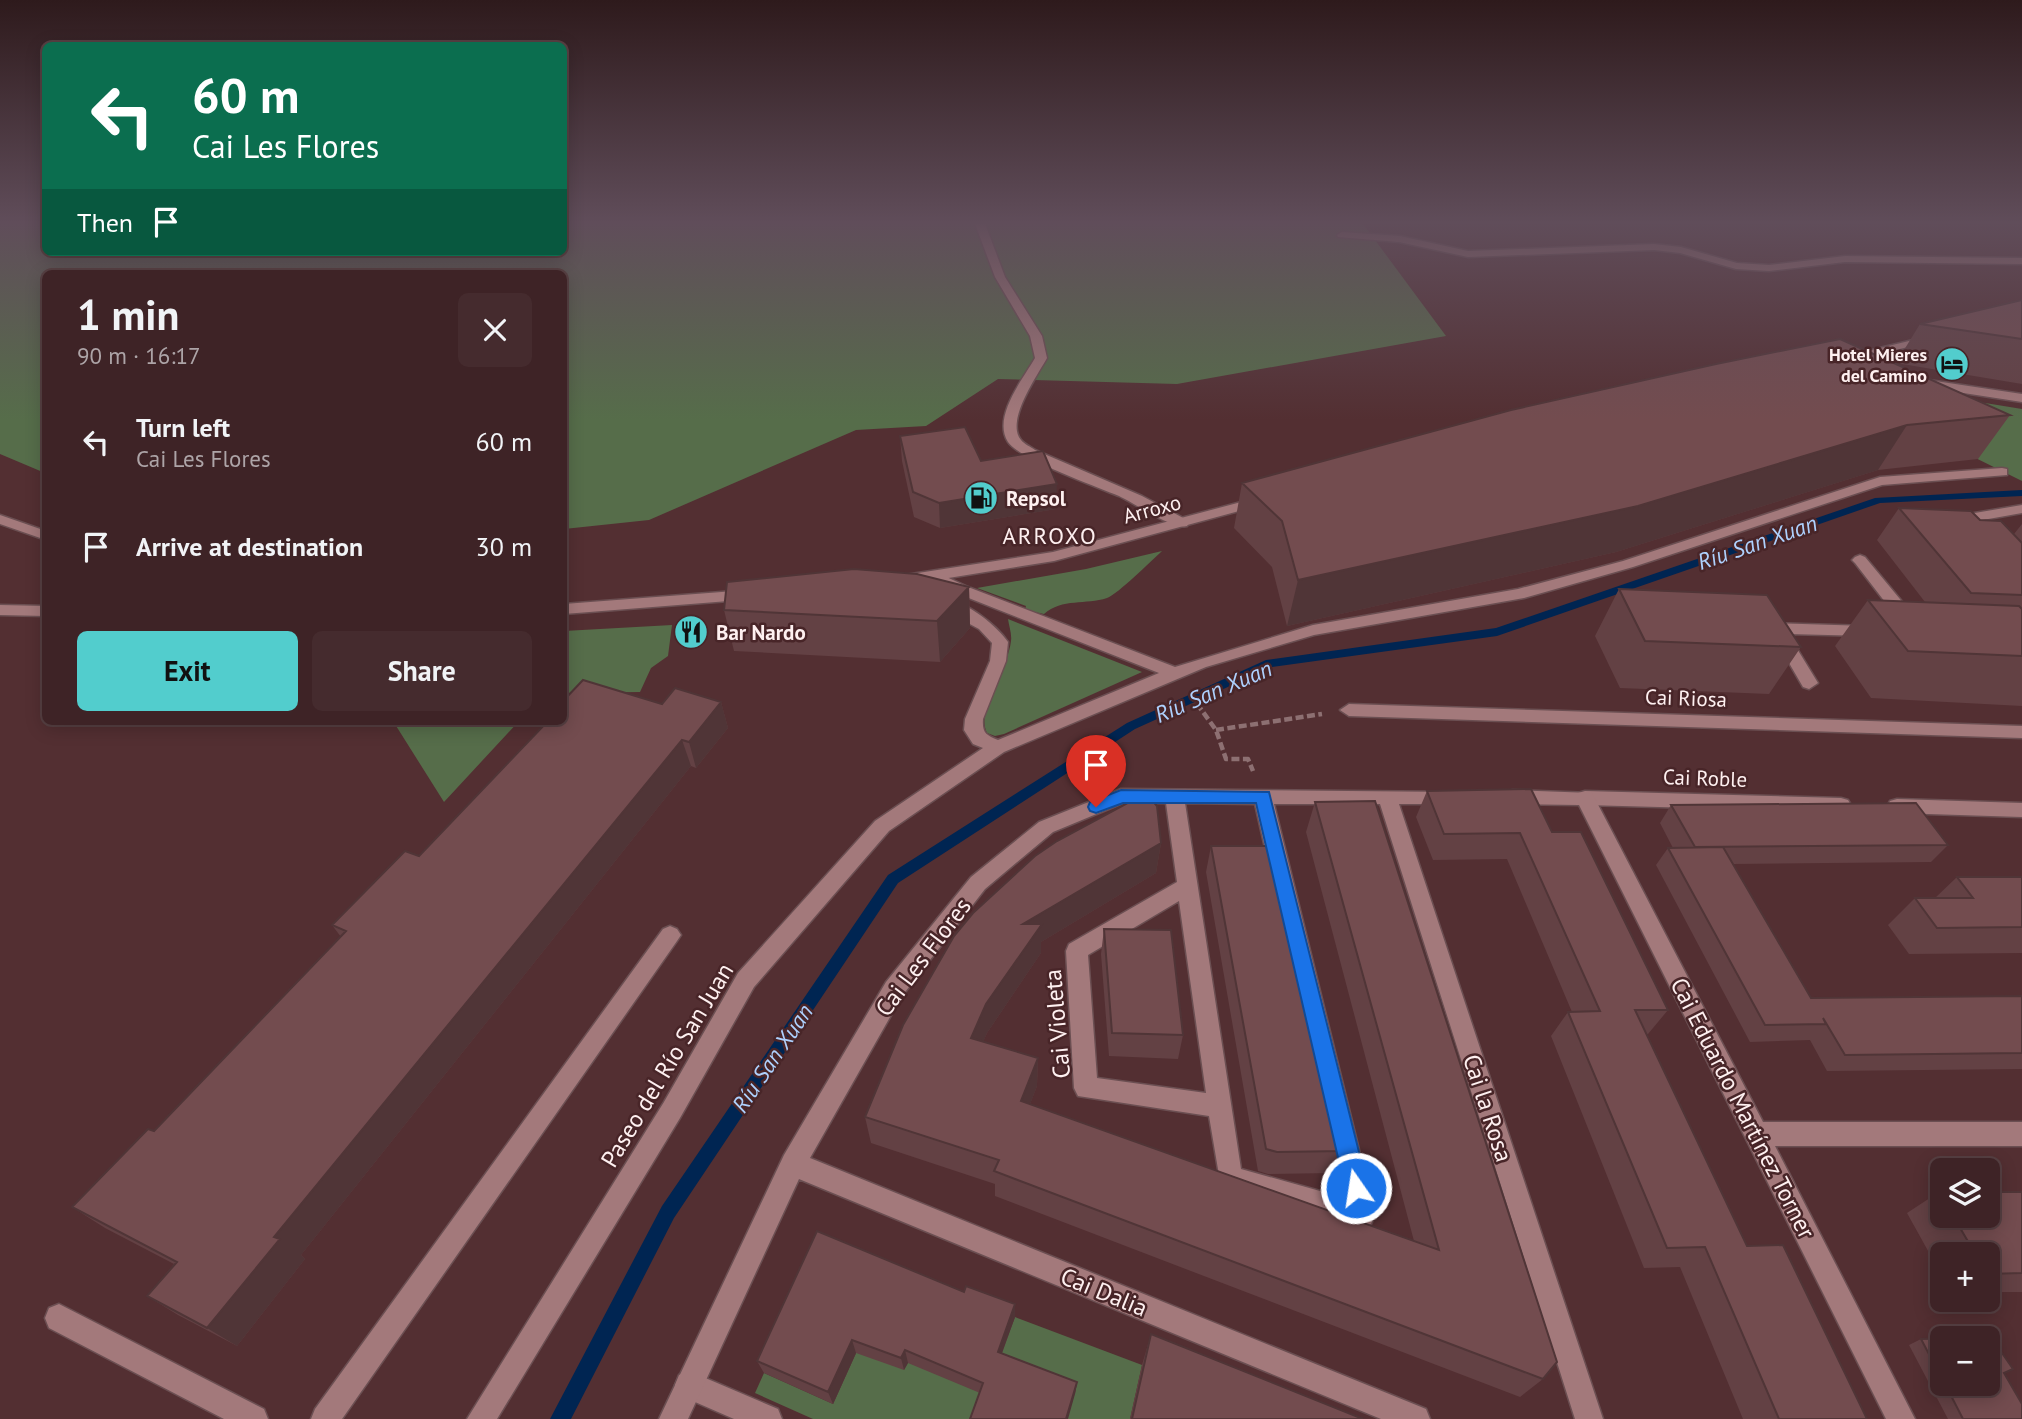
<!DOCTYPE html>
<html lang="en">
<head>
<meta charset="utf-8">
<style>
	:root { --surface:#3e2326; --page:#452b2e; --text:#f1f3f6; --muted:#ada4a7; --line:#574043; --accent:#52cdcd }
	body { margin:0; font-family:"PT Sans",sans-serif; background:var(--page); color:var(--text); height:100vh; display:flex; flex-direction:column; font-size:26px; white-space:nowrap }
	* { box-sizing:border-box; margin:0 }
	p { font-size:23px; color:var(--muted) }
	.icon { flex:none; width:38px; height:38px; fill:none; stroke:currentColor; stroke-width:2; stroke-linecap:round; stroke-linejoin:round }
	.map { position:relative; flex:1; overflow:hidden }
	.drawer { position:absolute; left:42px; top:270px; width:525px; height:455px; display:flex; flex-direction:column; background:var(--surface); border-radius:10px; box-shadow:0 4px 18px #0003,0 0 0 2px var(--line) }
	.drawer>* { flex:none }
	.top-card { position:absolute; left:42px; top:42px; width:525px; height:214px; border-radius:10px; box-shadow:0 4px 18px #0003,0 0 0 2px var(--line); background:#0b6e4f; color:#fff; overflow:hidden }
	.buttons { position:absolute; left:1930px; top:1158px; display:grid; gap:14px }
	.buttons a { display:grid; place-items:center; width:70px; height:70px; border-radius:10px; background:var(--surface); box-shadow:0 4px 18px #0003,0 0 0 2px var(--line); font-size:35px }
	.pin { position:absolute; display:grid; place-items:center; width:60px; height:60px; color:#fff; margin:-72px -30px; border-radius:50% 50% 50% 0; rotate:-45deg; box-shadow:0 0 7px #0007 }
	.pin .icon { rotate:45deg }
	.me { position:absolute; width:77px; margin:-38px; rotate:347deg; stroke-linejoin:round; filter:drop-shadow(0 0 5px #0008) }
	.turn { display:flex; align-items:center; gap:24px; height:147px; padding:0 35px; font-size:32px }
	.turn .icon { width:91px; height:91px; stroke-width:2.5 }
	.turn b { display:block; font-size:49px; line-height:60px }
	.then { display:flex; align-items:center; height:66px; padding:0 35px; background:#0003; gap:14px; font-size:26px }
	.round { display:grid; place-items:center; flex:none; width:74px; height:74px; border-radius:10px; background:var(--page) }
	.headline { display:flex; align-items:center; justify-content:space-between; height:119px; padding:0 35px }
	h1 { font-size:42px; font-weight:600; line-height:52px }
	.button { display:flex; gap:14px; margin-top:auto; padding:14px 35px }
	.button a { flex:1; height:80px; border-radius:10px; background:var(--accent); color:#111; font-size:28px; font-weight:600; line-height:80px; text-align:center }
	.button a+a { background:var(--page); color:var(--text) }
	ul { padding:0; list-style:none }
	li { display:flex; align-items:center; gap:21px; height:105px; padding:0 35px }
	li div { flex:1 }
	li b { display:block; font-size:26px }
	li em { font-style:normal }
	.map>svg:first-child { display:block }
</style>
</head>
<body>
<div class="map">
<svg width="2022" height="1419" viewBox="0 0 2022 1419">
	<rect width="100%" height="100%" fill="#532f32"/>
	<path fill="#566d4a" d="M0,221H45L46,252H564V221H1361L1446,336L1177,384L998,379L926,426L856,430L649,520L564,529V273H46L45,473L0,454Z
		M1844,380L2022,409V481L1820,381Z
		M1162,551C1151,561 1118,594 1107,598C1086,605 1062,598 1044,614L1025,610L1026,606L977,588L1086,569Z
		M1008,619L1142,672L1004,734L995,736L987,733C975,709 1008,669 1011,641C1012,634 1009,626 1008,619Z
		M672,625L668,656L651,668L640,692L564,693V631Z
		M393,721H519L444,802Z
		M937,1294L1008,1335L1015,1317L1142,1365L1130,1419H813L755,1393L764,1373L833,1404L856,1353Z"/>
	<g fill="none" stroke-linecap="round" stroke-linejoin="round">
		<path fill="#002552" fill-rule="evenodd" d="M2022,490V496L1880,503L1497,636L1272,667L1135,729L898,883L674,1218L571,1419H550L662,1206L888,875L1127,723L1266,660L1496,628L1875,498Z"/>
		<g stroke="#6b4f52" stroke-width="3">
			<path id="service" d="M2022,505V513L1966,523L1965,527H1955L1950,520L1957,516Z
				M1860,555L1865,557L1914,616L1916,620L1914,624H1902L1855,563L1852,560L1855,557Z
				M1767,623L1868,626L1876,631L1868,636L1788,634L1818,683L1809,689L1803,687L1774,637L1776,634L1761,632L1759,628Z
				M670,926L677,929L681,935L677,941L342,1419H311L315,1409L663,929Z
				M59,1304L264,1409L268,1419H224L49,1328L45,1318L49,1308Z
				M689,1371L778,1409L782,1419H734L679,1395L675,1385L679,1375Z"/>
		</g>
		<g stroke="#6b4f52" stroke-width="3">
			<path id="pedestrian" d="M2002,468L2007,469V475L1882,485L1633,567L1524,598L1314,635L1206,667L1004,752L889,831L754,987L680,1118L497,1419H467L664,1102L738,973L875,821L983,748L973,744L964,730L965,719L990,661L992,643L979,629L942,609L940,605L942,601C962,596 998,627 1008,642L1006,661L983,719C982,733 986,735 998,740L1159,673L956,593L928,579L925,576L928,573H938L968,587L1175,667L1313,625L1518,589L1623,561L1880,477Z
				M1585,791L1841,798L1848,800L1851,805L1848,810L1841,812L1585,805L1578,803L1576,798L1578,793Z
				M1897,799L2022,803V817L1897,813L1890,811L1887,806L1890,801Z"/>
		</g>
		<g stroke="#6b4f52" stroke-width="3">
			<path id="minor" d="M974,221H984L1005,277L1042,336L1047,358C1037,376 1005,421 1021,440C1024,444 1031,447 1035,450L1142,496L1187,520L1189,523L1187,526C1173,530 1134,503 1119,496C1097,487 1019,459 1008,442C992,417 1023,379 1035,358L1030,336L995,277Z
				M1342,232L1400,236L1468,251L1654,244L1681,247L1737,263L1769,265L1845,256L2022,258V264L1845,262L1769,271L1736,269L1680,253L1654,250L1468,257L1399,242L1338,237L1337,235Z
				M1922,379L2022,394V402L1918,386V380Z
				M0,515L46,531V540L0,524Z
				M1349,704L2022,726V738L1349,716L1340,710Z
				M1121,789L1453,792L1455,797L1453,802L1446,804H1399L1603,1419H1575L1380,804H1274L1375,1215L1371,1224L1362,1228L1221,1187L1209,1116L1078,1096L1074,1088L1066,951L1069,944L1177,882L1166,803H1123L1053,832L985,889L902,996L810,1158L1426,1409L1430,1419H1381L799,1179L688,1419H659L784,1155L886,982L971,877L1039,822ZM1185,803L1255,804L1345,1198L1241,1169ZM1179,901L1206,1093L1097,1078L1088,955Z
				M1513,790L1592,793L1763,1122H2022V1146H1775L1915,1419H1886L1579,805L1513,804L1506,802L1504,797L1506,792Z"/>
		</g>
		<g stroke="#6b4f52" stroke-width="3">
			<path id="tertiary" d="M1930,336L1936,339L1934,341L1848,361L1842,357Z
				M1260,497L1265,498V504L1054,561L905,585L897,580L905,575L1053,552Z
				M748,590L754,591L756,595L754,599L564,614V604Z
				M0,605L46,606V616L0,615Z"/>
		</g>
		<path stroke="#8d7072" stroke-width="4.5" stroke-dasharray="8 3.5" stroke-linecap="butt" d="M1190,694L1216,730L1226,759H1248L1253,771
			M1216,730L1322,714"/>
		<use href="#service" fill="#a3797b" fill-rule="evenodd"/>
		<use href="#pedestrian" fill="#a3797b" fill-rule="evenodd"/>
		<use href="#minor" fill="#a3797b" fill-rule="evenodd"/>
		<use href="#tertiary" fill="#a3797b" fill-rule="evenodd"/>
	</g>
	<path fill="#634144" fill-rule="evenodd" d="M2022,300V384L1896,363L1920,324Z
		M2010,415L1978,459L1878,470L1616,552L1287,626L1272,567L1234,528L1242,483Z
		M900,436L981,461L1056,509L940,528L914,517L902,461Z
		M1899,508L1980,520L2014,534L2022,524V706L1871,698L1835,646L1868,600L1925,602L1877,540Z
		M969,587L970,628L940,662L734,651L724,610Z
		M1619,589L1801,647L1769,694L1620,688L1595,636Z
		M721,702L728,728L696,768L691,766L301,1255L305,1259L237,1346L178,1315L147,1296L174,1264L105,1228L72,1207L154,1131L341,937L332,925L419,856L547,722V721H564L662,704Z
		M1427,791L1552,832L1668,1010L1648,1034H1647L1747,1246L1867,1419H1743L1680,1267L1644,1268L1551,1036L1568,1012H1572L1507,859L1433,860L1416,817Z
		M1315,802L1543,1379L1520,1397L995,1196V1184L871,1143L865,1117L903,1025L1161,843L1156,873L1041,942V953L987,1033L983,1042L1038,1058L1037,1086L1030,1104L1414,1241L1306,832Z
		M1671,805L1948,845L1931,862L1733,864L1811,998L2022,996V1069L1827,1071L1810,1040L1750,1042L1656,865L1668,848H1673L1660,823Z
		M1211,846L1343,1151L1332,1173L1268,1174L1258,1171L1206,872Z
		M1957,877H2022V953L1909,954L1888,925L1915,898H1935Z
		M1104,929L1183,1035L1178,1059L1109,1056L1101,954Z
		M1939,1192H1942V1216H1988L2022,1192V1292H1988V1255H1942V1276L1907,1213Z
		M964,1292L1015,1304V1317L1002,1353L1077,1382L1075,1394L980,1393L908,1363L904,1370L856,1353L833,1404L764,1373L757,1361Z
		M1151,1334L1363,1419H1130L1142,1365Z
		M1991,1337L2013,1369L2004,1373L2022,1404V1419H1948L1909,1345L1921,1339ZM1942,1339H1988V1384H1942Z"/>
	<path fill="#503537" d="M1907,425L1878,470L1616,552L1287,626L1298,580Z
		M1057,484L1056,509L940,528L939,503Z
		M969,587L970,628L940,662L937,621Z
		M721,702L728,728L696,768L689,742Z
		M682,740L691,766L301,1255L305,1259L237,1346L207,1328L274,1237Z
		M1161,843L1156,873L1041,942V953L987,1033L973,1066L971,1038L1023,924Z
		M1038,1058L1037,1086L1021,1128V1101Z
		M1015,1304V1317L998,1364V1352Z
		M852,1340L856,1353L833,1404L828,1392Z
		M905,1350L908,1363L904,1370L901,1358Z
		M1077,1382L1075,1394L1068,1419H1066Z"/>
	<path fill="#734c4f" stroke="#503537" stroke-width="2" d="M2022,300V339L1920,324Z
		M1840,339L2010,415L1907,425L1638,506L1298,580L1282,521L1242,483L1511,410L1716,364Z
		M965,427L981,461L1043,451L1057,484L939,503L913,492L900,436Z
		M1899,508L1971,511L1980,520L2001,521L2022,543V595L1971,593Z
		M854,569L917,574L969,587L937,621L724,610L727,582Z
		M1619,589L1767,595L1801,647L1645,641Z
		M1868,600L2019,606L2022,609V656L1908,651Z
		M583,680L662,704L675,688L721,702L689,742L682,740L274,1237L280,1239L207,1328L147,1296L177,1262L72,1207L148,1129L154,1131L346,931L332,925L405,851L419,856L548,721H564V700Z
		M1531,789L1552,832H1581L1668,1010H1635L1747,1246L1783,1245L1867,1419H1779L1705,1247L1667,1248L1568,1012L1600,1011L1520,833L1444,834L1427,791Z
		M1146,793L1157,806L1161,843L1023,924H1042L986,1004L971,1038L1038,1058L1021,1101L1439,1250L1315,802L1375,801L1557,1362L1543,1379L994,1171L999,1160L865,1117L903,1025L954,936L973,913L1035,856L1057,841Z
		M1916,803L1948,845L1695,847L1671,805Z
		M1211,846H1272L1343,1151L1277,1152L1266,1149Z
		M1723,847L1811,998L2022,996V1053L1845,1055L1823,1018L1826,1024L1765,1025L1668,848Z
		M1957,877H2022V927L1937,928L1915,898H1973Z
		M1104,929L1171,930L1183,1035L1112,1033Z
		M1988,1192H2022V1273L1988,1274V1255H1976L1953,1216H1988Z
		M817,1231L964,1292L966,1286L1015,1304L998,1352L1077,1382L1066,1419H970L983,1383L905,1350L901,1358L852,1340L828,1392L757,1361Z
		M1151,1334L1363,1419H1132Z
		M1991,1337L2013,1369L2004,1373L2022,1404V1419H1963L1945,1384H1988V1339H1942V1379L1921,1339Z"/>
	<linearGradient id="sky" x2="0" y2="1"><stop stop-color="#2e1a1c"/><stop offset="0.53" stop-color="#604d5a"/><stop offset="1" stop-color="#604d5a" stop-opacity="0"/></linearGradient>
	<rect width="2022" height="420" fill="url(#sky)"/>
	<path fill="#1a73e8" stroke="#114b97" stroke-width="2" d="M1121,790L1269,792L1368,1188L1364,1197L1356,1200L1348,1197L1345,1188L1256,803H1123L1096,813L1090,811L1088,807L1090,802Z"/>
	<defs>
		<g id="hotel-disc" transform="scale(1.75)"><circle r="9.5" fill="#52cdcd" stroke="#482528"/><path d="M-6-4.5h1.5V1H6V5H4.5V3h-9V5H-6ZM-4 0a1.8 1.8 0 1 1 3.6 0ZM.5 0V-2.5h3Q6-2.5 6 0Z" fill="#111"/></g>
		<g id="fuel-disc" transform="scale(1.75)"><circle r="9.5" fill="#52cdcd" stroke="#482528"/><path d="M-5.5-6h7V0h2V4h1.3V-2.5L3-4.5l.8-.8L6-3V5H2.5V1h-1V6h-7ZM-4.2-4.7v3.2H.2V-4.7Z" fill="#111"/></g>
		<g id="restaurant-disc" transform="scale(1.75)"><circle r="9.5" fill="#52cdcd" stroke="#482528"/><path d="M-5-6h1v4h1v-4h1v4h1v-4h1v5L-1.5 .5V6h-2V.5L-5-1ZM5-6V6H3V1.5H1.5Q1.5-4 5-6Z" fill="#111"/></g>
	</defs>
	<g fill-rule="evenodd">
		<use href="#hotel-disc" x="1952" y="364"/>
		<use href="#fuel-disc" x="981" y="498"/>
		<use href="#restaurant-disc" x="691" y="632"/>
	</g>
	<g text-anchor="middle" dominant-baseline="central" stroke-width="5" stroke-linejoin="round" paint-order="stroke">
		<g font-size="18" font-weight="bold" fill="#fef0f0" stroke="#482528" text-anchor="end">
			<text x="1927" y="354">Hotel Mieres<tspan x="1927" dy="21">del Camino</tspan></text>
		</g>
		<g font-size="21" font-weight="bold" fill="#fef0f0" stroke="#482528" text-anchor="start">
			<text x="1006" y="498">Repsol</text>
			<text x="716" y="632">Bar Nardo</text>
		</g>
		<g font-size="21" fill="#fef0f0" stroke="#482528">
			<text transform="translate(1152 509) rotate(-15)">Arroxo</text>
			<text transform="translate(1686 698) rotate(2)">Cai Riosa</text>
			<text transform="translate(1705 778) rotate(2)">Cai Roble</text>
		</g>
		<g font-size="23" letter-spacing="2" fill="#fef0f0" stroke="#482528">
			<text x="1050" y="535">ARROXO</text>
		</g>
		<g font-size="23" font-style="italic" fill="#aed1fe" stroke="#482528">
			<text transform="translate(1757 542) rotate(-19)">Ríu San Xuan</text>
			<text transform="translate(1213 691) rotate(-23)">Ríu San Xuan</text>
			<text transform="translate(772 1058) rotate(-56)">Ríu San Xuan</text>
		</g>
		<g font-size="24" fill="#fef0f0" stroke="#482528">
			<text transform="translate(923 957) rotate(-53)">Cai Les Flores</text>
			<text transform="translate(1057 1024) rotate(-95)">Cai Violeta</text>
			<text transform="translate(667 1065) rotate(-59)">Paseo del Río San Juan</text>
			<text transform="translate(1488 1108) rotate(72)">Cai la Rosa</text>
			<text transform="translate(1743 1108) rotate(63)">Cai Eduardo Martínez Torner</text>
			<text transform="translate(1104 1292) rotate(22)">Cai Dalia</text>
		</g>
	</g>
</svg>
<div class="buttons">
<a><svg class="icon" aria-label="layers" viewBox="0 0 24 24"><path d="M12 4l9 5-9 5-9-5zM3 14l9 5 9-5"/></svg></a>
<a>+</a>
<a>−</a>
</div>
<div class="pin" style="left:1096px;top:807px;background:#d93025"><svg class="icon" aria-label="arrive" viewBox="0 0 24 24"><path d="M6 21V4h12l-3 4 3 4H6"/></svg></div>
<svg class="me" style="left:1356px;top:1188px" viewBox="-20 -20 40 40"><circle r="17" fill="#1a73e8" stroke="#fff" stroke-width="3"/><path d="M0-11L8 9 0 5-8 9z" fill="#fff"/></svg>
<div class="top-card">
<div class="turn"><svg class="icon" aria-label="left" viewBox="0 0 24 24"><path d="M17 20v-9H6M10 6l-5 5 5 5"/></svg><div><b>60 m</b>Cai Les Flores</div></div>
<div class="then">Then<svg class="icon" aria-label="arrive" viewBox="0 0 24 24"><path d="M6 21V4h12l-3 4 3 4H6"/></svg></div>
</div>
<section class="drawer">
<div class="headline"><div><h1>1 min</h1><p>90 m · 16:17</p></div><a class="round"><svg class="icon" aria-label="close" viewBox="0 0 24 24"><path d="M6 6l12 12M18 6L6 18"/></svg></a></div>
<ul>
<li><svg class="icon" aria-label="left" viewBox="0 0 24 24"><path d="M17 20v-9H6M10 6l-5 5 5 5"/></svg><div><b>Turn left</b><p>Cai Les Flores</p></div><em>60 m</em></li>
<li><svg class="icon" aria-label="arrive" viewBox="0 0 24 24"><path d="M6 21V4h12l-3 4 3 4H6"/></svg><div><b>Arrive at destination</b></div><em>30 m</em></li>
</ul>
<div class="button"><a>Exit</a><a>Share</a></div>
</section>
</div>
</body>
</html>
